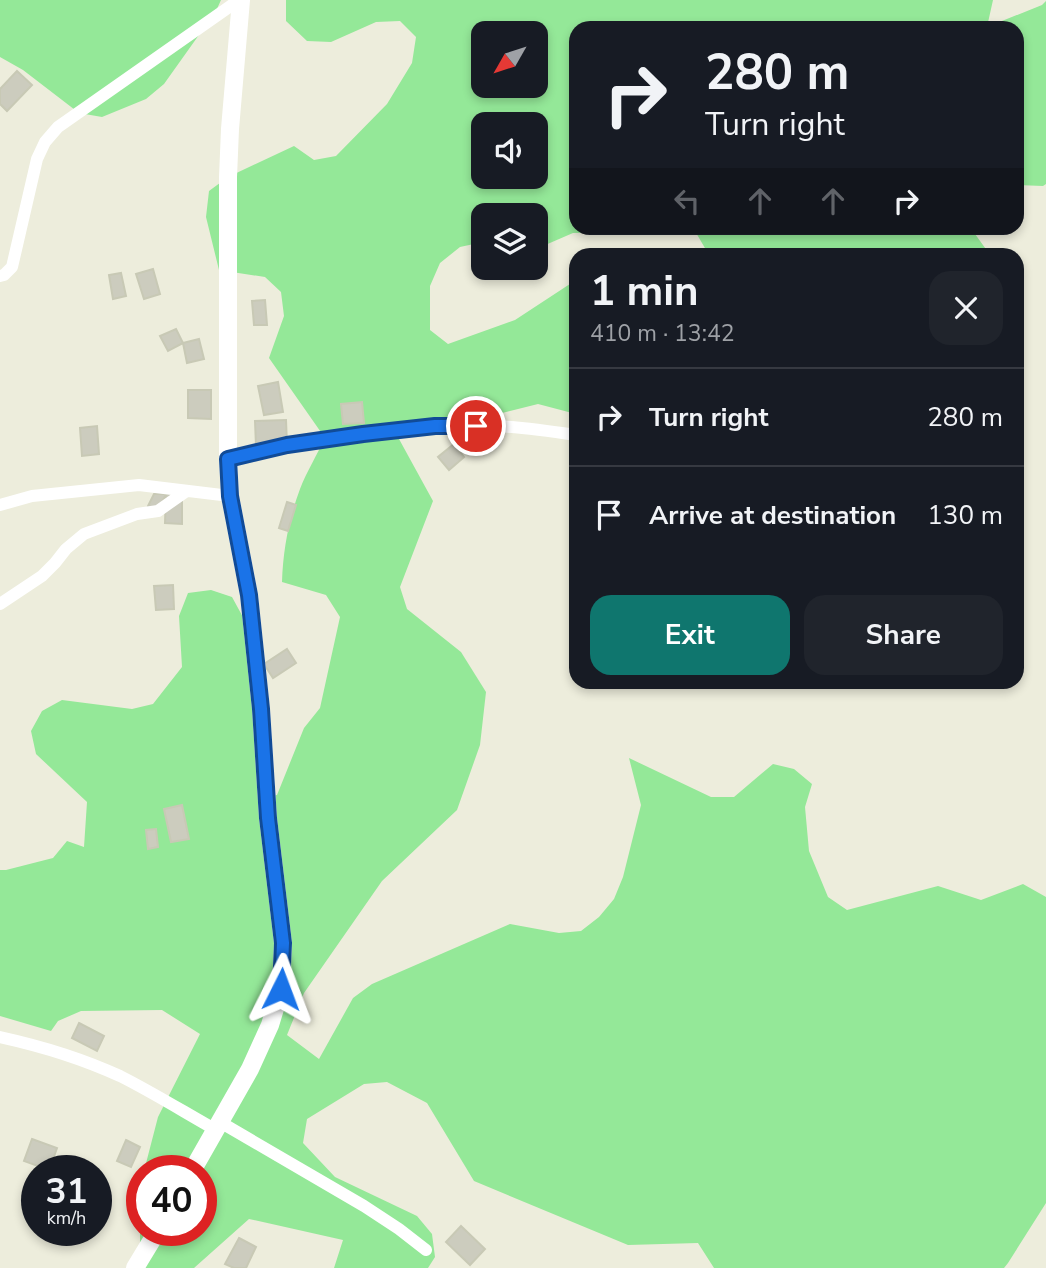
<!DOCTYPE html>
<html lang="en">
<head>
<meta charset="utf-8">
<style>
	:root { --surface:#171b24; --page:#20242c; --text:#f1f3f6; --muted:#9ea1a6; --line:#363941; --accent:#0f766e }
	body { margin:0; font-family:"Nunito Sans",sans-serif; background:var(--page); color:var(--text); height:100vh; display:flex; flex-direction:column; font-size:26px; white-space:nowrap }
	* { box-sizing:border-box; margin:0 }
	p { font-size:23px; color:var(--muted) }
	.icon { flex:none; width:38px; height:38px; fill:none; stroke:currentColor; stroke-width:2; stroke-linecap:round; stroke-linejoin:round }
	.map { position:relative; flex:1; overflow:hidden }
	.details { position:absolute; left:569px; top:248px; width:455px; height:441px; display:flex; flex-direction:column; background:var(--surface); border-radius:21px; box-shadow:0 4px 10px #0003 }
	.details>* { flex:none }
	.top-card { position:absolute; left:569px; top:21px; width:455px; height:214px; border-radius:21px; box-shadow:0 4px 10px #0003; background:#171b24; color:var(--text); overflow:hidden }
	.needle { width:46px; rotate:231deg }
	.buttons { position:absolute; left:471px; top:21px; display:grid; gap:14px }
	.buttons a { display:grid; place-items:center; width:77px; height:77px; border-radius:14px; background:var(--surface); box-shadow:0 4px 10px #0003; font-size:35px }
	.speed { position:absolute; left:21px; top:1155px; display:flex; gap:14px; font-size:35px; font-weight:700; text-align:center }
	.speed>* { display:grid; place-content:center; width:91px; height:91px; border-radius:50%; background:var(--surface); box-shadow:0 4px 10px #0003; line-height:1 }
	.speed small { font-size:18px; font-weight:400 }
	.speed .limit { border:10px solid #d22; background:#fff; color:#111 }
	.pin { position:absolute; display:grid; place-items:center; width:60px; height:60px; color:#fff; margin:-30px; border:4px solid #fff; border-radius:50%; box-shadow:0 2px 7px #0007 }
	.me { position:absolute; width:77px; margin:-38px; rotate:3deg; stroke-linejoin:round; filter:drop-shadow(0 0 5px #0008) }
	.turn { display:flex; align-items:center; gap:24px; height:147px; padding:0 21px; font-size:32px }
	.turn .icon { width:91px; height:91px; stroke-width:2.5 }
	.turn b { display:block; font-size:49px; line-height:60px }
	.lanes { display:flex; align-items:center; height:66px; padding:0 21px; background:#0003; justify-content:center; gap:35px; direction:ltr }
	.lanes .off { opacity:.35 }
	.round { display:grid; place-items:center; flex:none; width:74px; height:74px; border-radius:21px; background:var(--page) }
	.head { display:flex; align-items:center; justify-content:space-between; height:119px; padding:0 21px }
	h1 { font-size:42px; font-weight:700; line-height:52px }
	.action { display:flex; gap:14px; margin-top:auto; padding:14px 21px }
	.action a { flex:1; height:80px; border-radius:21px; background:var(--accent); color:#fff; font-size:28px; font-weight:700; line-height:80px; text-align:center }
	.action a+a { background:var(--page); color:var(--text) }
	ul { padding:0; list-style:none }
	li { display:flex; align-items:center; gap:21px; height:98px; padding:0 21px; border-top:2px solid var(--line) }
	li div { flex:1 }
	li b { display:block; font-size:26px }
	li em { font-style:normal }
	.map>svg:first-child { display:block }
</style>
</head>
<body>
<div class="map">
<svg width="1046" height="1268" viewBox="0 0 1046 1268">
	<rect width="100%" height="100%" fill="#ededdc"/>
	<path fill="#94e898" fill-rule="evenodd" d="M0,0H221L216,11L164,84L146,99L102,117L79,113L23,70L0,57Z
		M286,0H993L987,27L1042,5L1046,1V184L1043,186L1017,185V28H576V228H954L975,234L988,252L986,256L709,255L695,231L573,233L536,249V215H483V242L460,247L440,263L430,286V330L448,344L515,320L576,280V414L538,404L399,439L433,501L400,587L407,609L461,652L486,692L480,745L457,810L382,881L304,993L287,1035L319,1059L353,998L372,984L510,924L559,933L581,931L599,917L614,899L623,877L641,805L629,758L711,797H734L773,764L794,769L812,784L805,807L809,851L828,897L847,910L938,886L981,900L1023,884L1046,897V1203L1008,1263L1004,1268H714L698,1243L628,1245L474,1181L427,1103L387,1082L364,1084L307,1119L303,1143L335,1177L417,1216L432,1234L435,1257L428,1268H334L343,1240L249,1219L194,1268H140V1187L142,1181V1230H201V1171H144L158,1117L200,1034L162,1010L81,1011L58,1021L51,1031L0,1016V870H6L53,858L67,841L84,847L87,802L36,754L31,731L42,711L62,700L132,709L153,704L182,667L179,616L188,593L211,590L232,597L244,619L261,709L259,797L277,795L304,728L320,708L340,617L326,595L282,582C283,550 289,518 300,489C307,471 317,455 325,438L269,358L284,316L281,292L265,277L219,270L206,217L209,191L228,177L294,146L314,160L336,156L387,104L412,63L416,37L400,21L376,22L331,42L307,41L286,21ZM483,33H536V86H483ZM483,124H536V177H483Z"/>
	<path fill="#ccccbe" stroke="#c8c9b5" stroke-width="2" d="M17,71L32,85L7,111L0,104V89Z
		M153,269L160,294L144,299L136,274Z
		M121,273L126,296L113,299L109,275Z
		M265,300L267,325H254L252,301Z
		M176,329L183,343L168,351L160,336Z
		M199,339L204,359L187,363L183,343Z
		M278,382L283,412L264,415L258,386Z
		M188,390H211V419L188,418Z
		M362,402L364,423L343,424L341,404Z
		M286,420L287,445L256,446L255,421Z
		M97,426L99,454L82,456L80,428Z
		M454,444L464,457L449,470L438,457Z
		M154,494H166L158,511L148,506Z
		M166,494L182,495V524L165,523Z
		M287,502L296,505L288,531L279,528Z
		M173,585L174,609L156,610L154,586Z
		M287,649L296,663L273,678L264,664Z
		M182,805L189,839L171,842L164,809Z
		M156,829L158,847L148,849L146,830Z
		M79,1023L104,1036L97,1051L72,1038Z
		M32,1139L57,1148L49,1170L24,1161Z
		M126,1140L140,1147L131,1167L117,1161Z
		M461,1226L485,1249L470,1265L446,1242Z
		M239,1238L256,1247L246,1268H234L225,1264Z"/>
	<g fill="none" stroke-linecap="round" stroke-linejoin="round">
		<path stroke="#fff" stroke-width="12" d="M0,276L4,275L12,267L37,159L45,142L58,127L239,0
			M228,459C315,438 406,423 495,426C522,427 549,431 576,435
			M0,505L32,496L139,485L230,496
			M0,604L42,576L55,563L66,549L84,534L137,514L158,511L185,492
			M0,1037C41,1046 81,1058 120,1076C152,1092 184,1112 216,1130
			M220,1122L364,1206L399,1229L426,1250"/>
		<path stroke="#fff" stroke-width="18" d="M192,1171L250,1069L270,1025L281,989L282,967L283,943L268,818L261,709L249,595L230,496L228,459V177L230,129L241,0
			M135,1268L158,1230"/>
	</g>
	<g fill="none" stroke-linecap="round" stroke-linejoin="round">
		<g stroke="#114b97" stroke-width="18">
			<path id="route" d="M281,989L283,943L268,818L261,709L249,595L230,496L228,459L287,445L363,434L435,426H476"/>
		</g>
		<use href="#route" stroke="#1a73e8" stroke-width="12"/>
	</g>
</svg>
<div class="buttons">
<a><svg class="needle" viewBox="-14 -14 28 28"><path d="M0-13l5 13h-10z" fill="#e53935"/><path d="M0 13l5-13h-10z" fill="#9ea1a6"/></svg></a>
<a><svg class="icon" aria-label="sound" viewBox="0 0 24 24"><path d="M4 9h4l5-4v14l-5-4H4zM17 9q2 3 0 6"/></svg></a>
<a><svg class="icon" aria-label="layers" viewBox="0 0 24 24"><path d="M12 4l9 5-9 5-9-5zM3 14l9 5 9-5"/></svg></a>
</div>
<div class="speed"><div>31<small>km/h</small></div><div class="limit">40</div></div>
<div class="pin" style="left:476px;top:426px;background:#d93025"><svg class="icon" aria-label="arrive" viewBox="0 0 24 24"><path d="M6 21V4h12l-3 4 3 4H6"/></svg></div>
<svg class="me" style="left:281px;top:989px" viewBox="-20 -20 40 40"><path d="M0-17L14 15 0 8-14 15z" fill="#1a73e8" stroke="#fff" stroke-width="4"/></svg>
<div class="top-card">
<div class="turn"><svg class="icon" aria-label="right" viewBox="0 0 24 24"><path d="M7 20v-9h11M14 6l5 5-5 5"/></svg><div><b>280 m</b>Turn right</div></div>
<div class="lanes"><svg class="icon off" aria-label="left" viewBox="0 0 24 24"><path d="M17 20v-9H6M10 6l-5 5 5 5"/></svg><svg class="icon off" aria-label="ahead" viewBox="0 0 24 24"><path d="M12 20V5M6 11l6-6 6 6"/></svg><svg class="icon off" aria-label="ahead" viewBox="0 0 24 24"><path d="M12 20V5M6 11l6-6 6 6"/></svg><svg class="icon" aria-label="right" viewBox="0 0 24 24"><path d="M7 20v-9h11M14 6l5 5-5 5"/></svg></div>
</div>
<section class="details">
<div class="head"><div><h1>1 min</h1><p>410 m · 13:42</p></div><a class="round"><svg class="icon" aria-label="close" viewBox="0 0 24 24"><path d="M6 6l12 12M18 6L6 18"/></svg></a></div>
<ul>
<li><svg class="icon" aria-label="right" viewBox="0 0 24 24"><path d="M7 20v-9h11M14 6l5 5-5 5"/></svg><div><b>Turn right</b></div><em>280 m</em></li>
<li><svg class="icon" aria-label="arrive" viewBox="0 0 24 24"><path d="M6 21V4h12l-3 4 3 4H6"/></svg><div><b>Arrive at destination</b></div><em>130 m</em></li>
</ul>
<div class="action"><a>Exit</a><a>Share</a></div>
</section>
</div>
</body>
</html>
